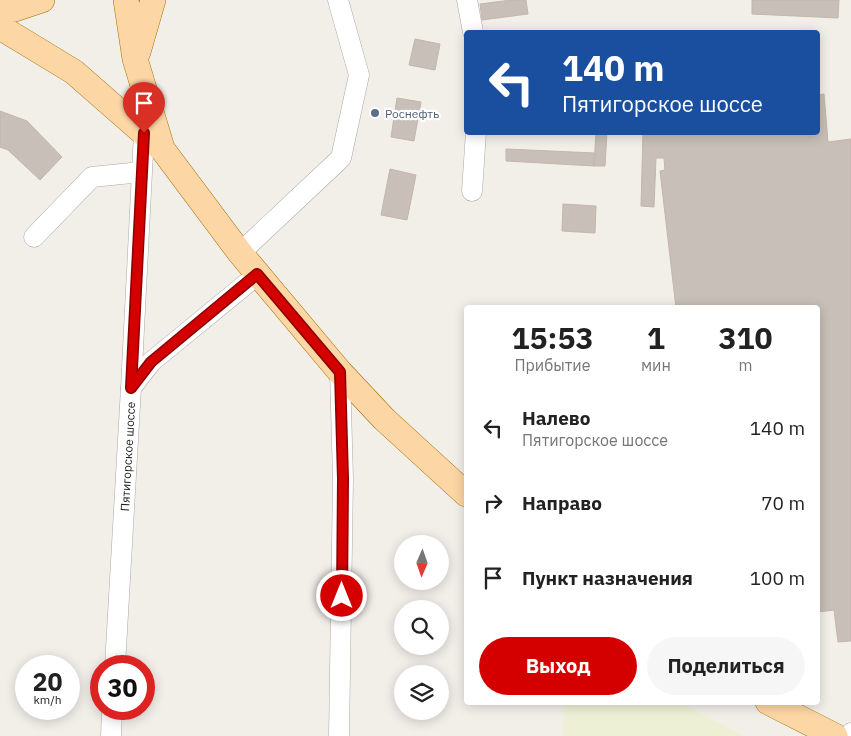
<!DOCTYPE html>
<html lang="ru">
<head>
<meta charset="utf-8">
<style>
	:root { --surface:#fff; --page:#f6f6f6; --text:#222; --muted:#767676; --accent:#d40000 }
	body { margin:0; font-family:"IBM Plex Sans",sans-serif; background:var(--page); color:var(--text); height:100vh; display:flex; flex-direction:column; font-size:19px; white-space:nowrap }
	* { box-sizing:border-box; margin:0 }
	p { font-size:16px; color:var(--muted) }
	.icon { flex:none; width:28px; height:28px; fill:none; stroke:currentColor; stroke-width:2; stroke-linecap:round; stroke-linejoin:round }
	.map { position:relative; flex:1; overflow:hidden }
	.sheet { position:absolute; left:464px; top:305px; width:356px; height:400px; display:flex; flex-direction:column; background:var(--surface); border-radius:5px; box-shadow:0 2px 12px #0003 }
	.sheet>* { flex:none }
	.top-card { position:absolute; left:464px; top:30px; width:356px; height:105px; border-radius:5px; box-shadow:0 2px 12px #0003; background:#1a4fa0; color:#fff; overflow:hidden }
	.needle { width:32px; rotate:182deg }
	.controls { position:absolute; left:394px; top:535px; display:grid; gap:10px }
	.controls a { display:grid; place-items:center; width:55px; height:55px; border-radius:50%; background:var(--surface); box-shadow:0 2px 12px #0003; font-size:25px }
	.speed { position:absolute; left:15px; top:655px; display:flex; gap:10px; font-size:25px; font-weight:700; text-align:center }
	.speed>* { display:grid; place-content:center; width:65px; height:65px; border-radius:50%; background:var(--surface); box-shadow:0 2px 12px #0003; line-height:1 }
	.speed small { font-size:12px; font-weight:400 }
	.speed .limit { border:8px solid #d22; background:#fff; color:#111 }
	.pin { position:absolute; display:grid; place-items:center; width:42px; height:42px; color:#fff; margin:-51px -21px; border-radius:50% 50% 50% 0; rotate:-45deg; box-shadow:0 0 5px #0007 }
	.pin .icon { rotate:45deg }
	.me { position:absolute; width:55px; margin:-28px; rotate:0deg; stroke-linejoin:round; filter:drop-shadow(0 0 4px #0008) }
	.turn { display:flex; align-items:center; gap:18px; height:105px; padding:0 15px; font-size:22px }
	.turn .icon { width:65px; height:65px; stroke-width:2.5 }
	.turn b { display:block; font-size:35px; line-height:42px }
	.eta { display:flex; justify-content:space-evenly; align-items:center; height:85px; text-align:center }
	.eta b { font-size:30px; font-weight:800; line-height:35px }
	.button { display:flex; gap:10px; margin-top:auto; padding:10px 15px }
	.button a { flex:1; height:58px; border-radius:30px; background:var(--accent); color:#fff; font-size:20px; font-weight:800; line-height:58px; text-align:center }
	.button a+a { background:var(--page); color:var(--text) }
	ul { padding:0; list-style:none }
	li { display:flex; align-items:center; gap:15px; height:75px; padding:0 15px }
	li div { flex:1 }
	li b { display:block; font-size:19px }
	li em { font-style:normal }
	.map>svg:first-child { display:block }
</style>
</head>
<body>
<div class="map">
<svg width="851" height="736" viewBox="0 0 851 736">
	<rect width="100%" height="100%" fill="#f2efe9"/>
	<path fill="#eef0d5" d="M564,702L681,703L744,736H563Z"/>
	<path fill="#c7bfb8" stroke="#c4b6ab" d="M511,0H526L528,14L482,20L480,4Z
		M752,0H839L838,18L752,14Z
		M415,39L440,44L435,70L409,65Z
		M824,94L828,142L851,139V641L838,642L834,610L818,612V308H676L660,171L665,170L664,158H656L654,207L641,206L643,132H818V95Z
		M397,98L421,102L414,141L391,137Z
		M0,111L27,121L62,157L40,180L8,150L0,147Z
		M596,132H607L605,166H594Z
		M506,149L595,153L594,166L506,161Z
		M390,169L416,175L407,220L381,215Z
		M563,204L596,206L595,233L562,231Z"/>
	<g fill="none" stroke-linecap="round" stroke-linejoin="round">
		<g stroke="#a9a9a9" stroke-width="21">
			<g id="minor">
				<path d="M467,0L473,32"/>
				<path d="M472,191L476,132"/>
				<path d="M34,237L92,177L141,172"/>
				<path d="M240,253L341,158L359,75L338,0"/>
				<path d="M131,388L144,133"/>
				<path id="s1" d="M115,666L131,388L151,362L257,275"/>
				<path d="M111,736L112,709"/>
				<path d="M339,736L343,479L340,372"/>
				<path d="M850,736L851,733"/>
			</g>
		</g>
		<g stroke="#a06b00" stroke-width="26">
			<path id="major" d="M126,0L135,59L162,148
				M0,10L15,9L42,0
				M0,27L74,72L163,150L240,253L340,372L384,419L466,494
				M138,52L153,0
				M768,702L835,736"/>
		</g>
		<use href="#minor" stroke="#fff" stroke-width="20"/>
		<use href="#major" stroke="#fcd6a4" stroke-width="25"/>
	</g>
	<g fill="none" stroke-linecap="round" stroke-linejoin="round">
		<g stroke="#8a0000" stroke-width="12">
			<path id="route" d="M144,133L131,388L151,362L257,274L340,372L343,479L342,596"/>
		</g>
		<use href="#route" stroke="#d40000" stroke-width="9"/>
	</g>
	<circle fill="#5c6f8a" stroke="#fff" stroke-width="2" cx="375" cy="113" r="5"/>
	<g text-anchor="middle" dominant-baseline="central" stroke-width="4.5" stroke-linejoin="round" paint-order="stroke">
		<g font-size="12" fill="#4e5e75" stroke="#fff" text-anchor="start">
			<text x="385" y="113">Роснефть</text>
		</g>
		<g font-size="12" fill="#222" stroke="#fff">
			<text stroke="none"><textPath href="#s1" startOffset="210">Пятигорское шоссе</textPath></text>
		</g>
	</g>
</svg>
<div class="controls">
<a><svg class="needle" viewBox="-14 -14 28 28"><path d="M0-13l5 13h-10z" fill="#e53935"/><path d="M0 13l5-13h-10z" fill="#767676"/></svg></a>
<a><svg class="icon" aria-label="search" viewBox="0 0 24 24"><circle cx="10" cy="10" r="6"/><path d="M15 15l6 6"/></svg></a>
<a><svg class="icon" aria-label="layers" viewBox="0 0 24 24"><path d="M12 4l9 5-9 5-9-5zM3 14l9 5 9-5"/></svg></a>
</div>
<div class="speed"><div>20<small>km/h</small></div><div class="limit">30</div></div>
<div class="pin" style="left:144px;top:133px;background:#d93025"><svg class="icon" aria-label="arrive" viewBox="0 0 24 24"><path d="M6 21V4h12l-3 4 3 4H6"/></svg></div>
<svg class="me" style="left:342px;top:596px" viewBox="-20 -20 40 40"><circle r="17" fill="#d40000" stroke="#fff" stroke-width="3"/><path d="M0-11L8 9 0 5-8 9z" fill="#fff"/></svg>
<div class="top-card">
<div class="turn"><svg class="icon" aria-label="left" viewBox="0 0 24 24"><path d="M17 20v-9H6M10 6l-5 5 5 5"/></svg><div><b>140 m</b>Пятигорское шоссе</div></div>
</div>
<section class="sheet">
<div class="eta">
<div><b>15:53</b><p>Прибытие</p></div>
<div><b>1</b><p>мин</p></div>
<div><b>310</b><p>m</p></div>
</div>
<ul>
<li><svg class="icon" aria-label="left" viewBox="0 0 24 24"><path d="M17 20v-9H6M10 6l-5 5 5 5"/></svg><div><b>Налево</b><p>Пятигорское шоссе</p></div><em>140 m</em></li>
<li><svg class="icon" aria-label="right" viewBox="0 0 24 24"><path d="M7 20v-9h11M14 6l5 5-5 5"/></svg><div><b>Направо</b></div><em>70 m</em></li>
<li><svg class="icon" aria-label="arrive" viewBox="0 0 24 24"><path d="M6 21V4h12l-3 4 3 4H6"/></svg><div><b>Пункт назначения</b></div><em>100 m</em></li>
</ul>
<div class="button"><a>Выход</a><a>Поделиться</a></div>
</section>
</div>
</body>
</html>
